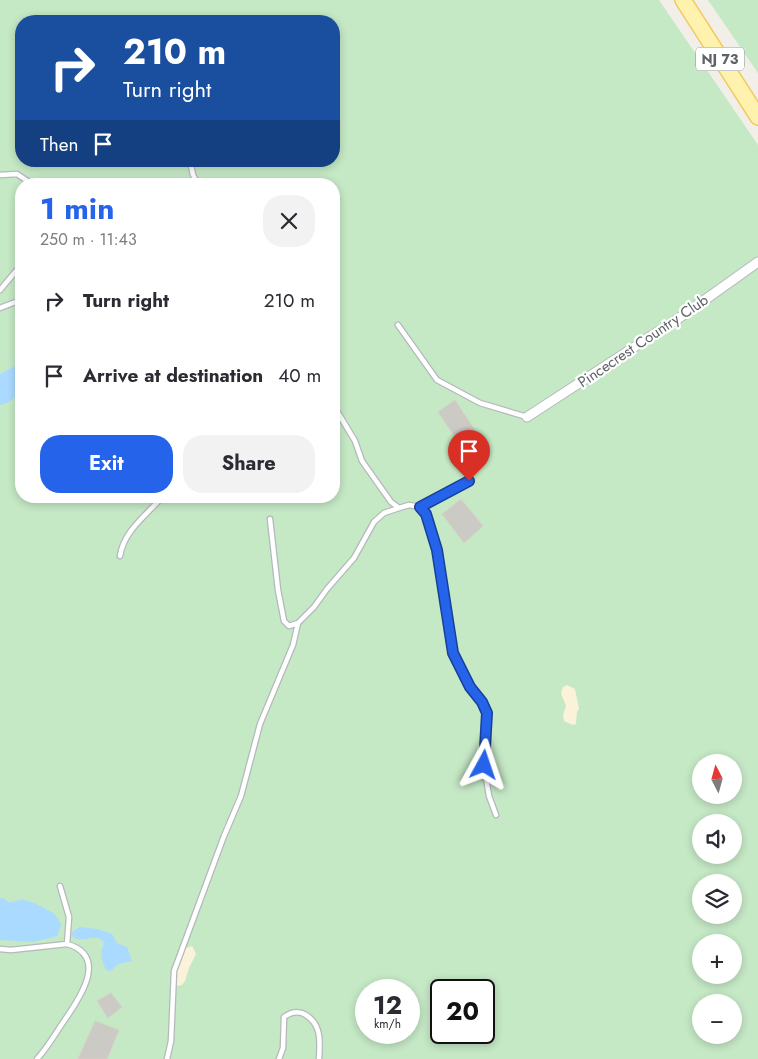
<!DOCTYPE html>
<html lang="en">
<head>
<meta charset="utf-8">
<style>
	:root { --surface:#fff; --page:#f2f2f3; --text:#2b2b33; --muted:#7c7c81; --accent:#2563eb }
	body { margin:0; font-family:Jost,sans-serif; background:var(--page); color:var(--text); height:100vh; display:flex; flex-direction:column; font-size:19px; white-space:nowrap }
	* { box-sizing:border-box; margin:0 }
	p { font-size:16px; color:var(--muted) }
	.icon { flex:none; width:28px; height:28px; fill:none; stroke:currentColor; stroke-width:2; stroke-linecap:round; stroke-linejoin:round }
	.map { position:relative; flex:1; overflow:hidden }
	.drawer { position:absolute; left:15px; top:178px; width:325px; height:325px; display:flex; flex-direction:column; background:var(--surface); border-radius:20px; box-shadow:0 2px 8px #0003 }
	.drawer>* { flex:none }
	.top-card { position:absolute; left:15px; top:15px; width:325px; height:152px; border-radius:20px; box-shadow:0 2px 8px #0003; background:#1a4fa0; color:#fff; overflow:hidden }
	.needle { width:32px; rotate:354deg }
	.controls { position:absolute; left:692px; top:754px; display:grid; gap:10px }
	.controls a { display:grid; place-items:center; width:50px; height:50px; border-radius:50%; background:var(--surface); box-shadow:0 2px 8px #0003; font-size:25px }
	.speed { position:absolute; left:355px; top:979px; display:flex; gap:10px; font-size:25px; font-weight:700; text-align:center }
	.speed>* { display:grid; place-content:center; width:65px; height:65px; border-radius:50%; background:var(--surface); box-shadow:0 2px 8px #0003; line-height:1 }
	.speed small { font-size:12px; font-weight:400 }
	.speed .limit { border:2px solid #111; border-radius:8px; background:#fff; color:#111 }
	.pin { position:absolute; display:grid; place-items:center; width:42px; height:42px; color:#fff; margin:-51px -21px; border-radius:50% 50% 50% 0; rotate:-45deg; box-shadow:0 0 5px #0007 }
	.pin .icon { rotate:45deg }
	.me { position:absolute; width:55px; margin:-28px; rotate:5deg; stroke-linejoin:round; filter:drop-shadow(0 0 4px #0008) }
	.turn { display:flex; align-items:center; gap:18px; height:105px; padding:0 25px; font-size:22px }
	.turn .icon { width:65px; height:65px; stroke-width:2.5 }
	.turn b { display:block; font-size:35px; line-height:42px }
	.then { display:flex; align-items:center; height:48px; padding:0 25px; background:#0003; gap:10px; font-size:19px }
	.round { display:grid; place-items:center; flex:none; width:52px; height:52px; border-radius:20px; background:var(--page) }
	.overview { display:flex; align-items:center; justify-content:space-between; height:85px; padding:0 25px }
	h1 { font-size:30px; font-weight:700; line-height:38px; color:var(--accent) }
	.button { display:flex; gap:10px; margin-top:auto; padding:10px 25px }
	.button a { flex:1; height:58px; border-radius:20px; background:var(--accent); color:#fff; font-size:20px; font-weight:700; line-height:58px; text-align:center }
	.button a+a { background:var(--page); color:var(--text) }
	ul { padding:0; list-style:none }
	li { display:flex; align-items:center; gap:15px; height:75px; padding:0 25px }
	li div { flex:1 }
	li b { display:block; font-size:19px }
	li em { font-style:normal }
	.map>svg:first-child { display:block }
</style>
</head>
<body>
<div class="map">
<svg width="758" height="1059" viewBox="0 0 758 1059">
	<rect width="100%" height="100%" fill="#f1efe8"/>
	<path fill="#c5e8c5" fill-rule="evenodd" d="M0,0H659L758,145V1059H0ZM21,21H334V161H21ZM21,184H334V496H21ZM701,762H734V795H701ZM701,822H734V855H701ZM701,882H734V915H701ZM701,942H734V975H701ZM366,990H409V1032H366ZM441,990H484V1032H441ZM701,1002H734V1035H701Z
		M708,0H758V73Z"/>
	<path fill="#fbf3d9" d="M567,685L575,689L579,709L577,712L576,724L573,725L564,721L563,715L566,706L561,693L563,687Z
		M192,946L196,954L189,968L185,981L182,985L175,986L174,971L183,949Z"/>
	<path fill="#aadaff" d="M21,363C21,383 24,399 0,405V374Z
		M0,898L5,899L8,902C13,903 14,901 19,900C26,898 50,910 55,915C58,918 60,922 61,925L57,936L33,942L0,940Z
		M80,927L98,929L112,934L117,943L127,947L132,961L118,964L111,971L106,970L102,960L101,951L104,944L103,941C94,932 82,945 72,936V932Z"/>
	<path fill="#cccac5" stroke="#d6d1c6" d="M455,400L482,441L466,453L438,412Z
		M461,499L483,526L464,543L442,514Z
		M111,993L122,1007L108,1018L97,1001Z
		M95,1021L119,1030L107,1059H78Z"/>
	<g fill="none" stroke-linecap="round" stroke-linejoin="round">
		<g stroke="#b5b8bc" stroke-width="7">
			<path id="service" d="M190,161L193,175L198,184
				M0,175L17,174L32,184
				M0,290L21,265
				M0,308L21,300
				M398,325L437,380L480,403L527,417
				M334,406L355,441L362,461L391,502L399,508L409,505L420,507L426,514L432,528L437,550L453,653L471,687L482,702L487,713L484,765L489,796L496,815
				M420,507L469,481
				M270,519L278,590L284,621L289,626L298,623L314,607L327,589L354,558L374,522L384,513L399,508
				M120,556C124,530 147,515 163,496
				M0,949L11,950L67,944
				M37,1059C48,1047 55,1034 64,1021C80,998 109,956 67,944L69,917L60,886
				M167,1059L171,1041L174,971L224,836L241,796L260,724L293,645L298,623
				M279,1059L283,1048L284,1017C291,1012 298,1010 306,1015C322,1025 320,1043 319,1059"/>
		</g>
		<g stroke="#b5b8bc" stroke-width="11">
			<path id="minor" d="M527,417L685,314L758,262"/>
		</g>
		<g stroke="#f2c960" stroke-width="18">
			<path id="primary" d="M683,0L758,117"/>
		</g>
		<use href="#service" stroke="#fff" stroke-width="4.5"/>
		<use href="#minor" stroke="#fff" stroke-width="9"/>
		<use href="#primary" stroke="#fff2af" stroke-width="15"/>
	</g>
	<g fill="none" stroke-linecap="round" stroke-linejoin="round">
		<g stroke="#184099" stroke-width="12">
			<path id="route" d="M469,481L420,507L426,514L437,550L453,653L470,687L482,702L487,713L484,765"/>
		</g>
		<use href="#route" stroke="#2563eb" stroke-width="9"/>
	</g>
	<g text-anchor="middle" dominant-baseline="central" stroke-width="4.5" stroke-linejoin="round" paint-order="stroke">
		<rect fill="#fff" stroke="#8f9295" stroke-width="1" x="696" y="47.5" width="48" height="23" rx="4"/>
		<g font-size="14" font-weight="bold" fill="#5f6368">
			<text x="720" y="59">NJ 73</text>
		</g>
		<g font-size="15" fill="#5f6368" stroke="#fff">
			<text transform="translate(643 341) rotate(-34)">Pincecrest Country Club</text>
		</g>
	</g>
</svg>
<div class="controls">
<a><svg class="needle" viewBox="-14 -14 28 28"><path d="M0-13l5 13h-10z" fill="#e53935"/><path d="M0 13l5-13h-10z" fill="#7c7c81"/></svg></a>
<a><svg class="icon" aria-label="sound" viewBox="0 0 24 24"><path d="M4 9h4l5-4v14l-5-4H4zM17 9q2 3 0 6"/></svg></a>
<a><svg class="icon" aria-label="layers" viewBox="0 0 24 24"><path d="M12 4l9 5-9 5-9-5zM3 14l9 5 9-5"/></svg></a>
<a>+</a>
<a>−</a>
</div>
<div class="speed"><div>12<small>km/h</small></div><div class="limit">20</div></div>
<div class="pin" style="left:469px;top:481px;background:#d93025"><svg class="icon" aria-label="arrive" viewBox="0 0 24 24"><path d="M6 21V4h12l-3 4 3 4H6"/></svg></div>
<svg class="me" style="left:484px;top:765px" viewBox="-20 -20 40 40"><path d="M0-17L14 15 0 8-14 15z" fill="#2563eb" stroke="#fff" stroke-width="4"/></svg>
<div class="top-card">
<div class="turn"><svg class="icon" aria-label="right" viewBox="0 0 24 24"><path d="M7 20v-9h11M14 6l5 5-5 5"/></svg><div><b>210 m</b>Turn right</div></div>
<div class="then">Then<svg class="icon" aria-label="arrive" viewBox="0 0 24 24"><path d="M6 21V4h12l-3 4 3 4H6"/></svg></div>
</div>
<section class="drawer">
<div class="overview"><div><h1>1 min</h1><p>250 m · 11:43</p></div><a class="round"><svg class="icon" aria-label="close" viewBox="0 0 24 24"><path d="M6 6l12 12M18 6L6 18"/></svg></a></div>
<ul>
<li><svg class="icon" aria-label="right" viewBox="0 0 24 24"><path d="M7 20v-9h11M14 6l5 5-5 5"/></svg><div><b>Turn right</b></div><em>210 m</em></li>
<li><svg class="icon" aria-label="arrive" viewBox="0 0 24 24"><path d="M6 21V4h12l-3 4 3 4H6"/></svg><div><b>Arrive at destination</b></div><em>40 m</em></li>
</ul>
<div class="button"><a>Exit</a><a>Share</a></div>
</section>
</div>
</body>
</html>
